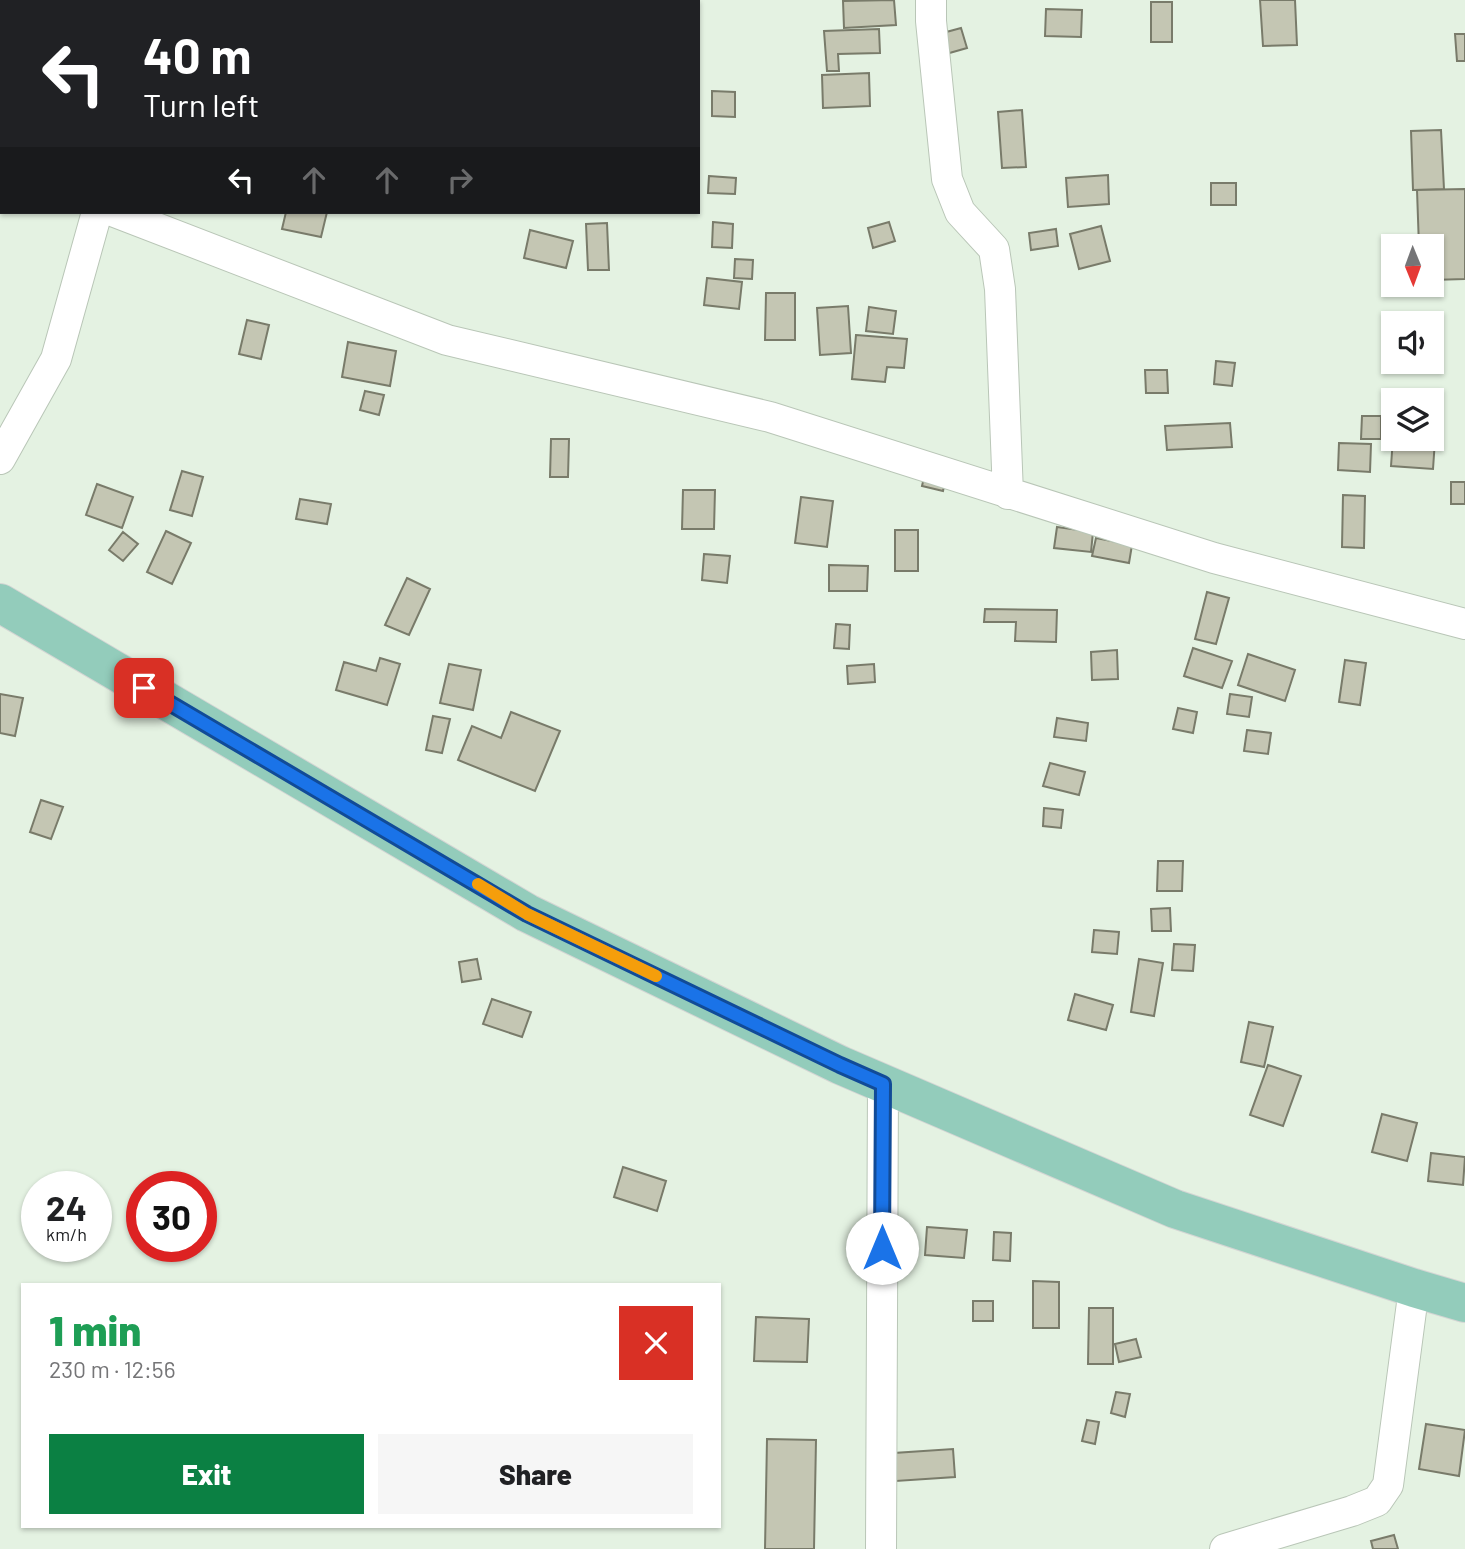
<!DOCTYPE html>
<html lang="en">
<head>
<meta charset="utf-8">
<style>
	:root { --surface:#fff; --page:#f6f6f6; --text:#202124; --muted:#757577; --accent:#0b8043 }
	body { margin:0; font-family:Barlow,sans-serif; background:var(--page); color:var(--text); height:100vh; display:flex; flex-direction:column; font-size:26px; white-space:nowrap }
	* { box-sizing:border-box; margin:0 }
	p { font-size:23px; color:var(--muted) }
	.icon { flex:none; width:38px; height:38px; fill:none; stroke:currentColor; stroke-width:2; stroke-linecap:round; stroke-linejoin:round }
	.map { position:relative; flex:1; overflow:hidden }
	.panel { position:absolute; left:21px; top:1283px; width:700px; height:245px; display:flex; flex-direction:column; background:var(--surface); border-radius:0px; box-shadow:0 2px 5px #0004 }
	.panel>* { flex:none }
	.banner { position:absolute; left:0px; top:0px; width:700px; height:214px; box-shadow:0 2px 5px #0004; background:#202124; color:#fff; overflow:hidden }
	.needle { width:46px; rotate:179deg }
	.tools { position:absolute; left:1381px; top:234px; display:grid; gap:14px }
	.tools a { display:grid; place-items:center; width:63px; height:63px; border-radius:0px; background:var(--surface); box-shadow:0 2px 5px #0004; font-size:35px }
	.speed { position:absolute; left:21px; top:1171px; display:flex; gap:14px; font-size:35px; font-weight:700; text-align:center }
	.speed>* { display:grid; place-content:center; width:91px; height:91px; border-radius:50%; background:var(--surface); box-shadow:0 2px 5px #0004; line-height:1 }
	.speed small { font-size:18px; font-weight:400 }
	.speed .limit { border:10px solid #d22; background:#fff; color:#111 }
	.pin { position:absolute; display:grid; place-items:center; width:60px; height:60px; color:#fff; margin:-30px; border-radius:14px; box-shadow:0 4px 10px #0006 }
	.me { position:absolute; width:77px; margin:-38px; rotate:0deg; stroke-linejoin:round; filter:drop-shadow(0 0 5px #0008) }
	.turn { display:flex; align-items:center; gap:24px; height:147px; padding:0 28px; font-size:32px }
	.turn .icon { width:91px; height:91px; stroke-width:2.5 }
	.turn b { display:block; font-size:49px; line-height:60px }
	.lanes { display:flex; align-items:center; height:66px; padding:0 28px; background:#0003; justify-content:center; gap:35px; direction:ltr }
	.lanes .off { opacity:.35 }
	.round { display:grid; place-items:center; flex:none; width:74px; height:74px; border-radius:0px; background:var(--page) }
	.headline { display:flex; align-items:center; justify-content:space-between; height:119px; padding:0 28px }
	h1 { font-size:42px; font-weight:800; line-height:52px; color:#1e9e55 }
	.action { display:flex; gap:14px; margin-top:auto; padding:14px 28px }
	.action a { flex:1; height:80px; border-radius:0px; background:var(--accent); color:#fff; font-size:28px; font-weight:800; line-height:80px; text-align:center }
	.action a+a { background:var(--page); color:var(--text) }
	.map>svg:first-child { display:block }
</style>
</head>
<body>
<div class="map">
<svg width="1465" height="1549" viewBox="0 0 1465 1549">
	<rect width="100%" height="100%" fill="#e4f2e2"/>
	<path fill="#c4c6b3" stroke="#797b6a" stroke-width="2" d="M894,0L896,25L844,28L843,1Z
		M1260,0H1295L1297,45L1263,46Z
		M1151,2H1172V42H1151Z
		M1046,9L1082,10L1081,37L1045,36Z
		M961,28L967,48L946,54L939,34Z
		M879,29L880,53L838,54L839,71H827L824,31Z
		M1455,34H1465V61H1457Z
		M869,73L870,106L823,108L822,75Z
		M712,91L735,92V117L712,116Z
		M1022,110L1026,167L1002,168L998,112Z
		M1441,130L1444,189L1413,190L1411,131Z
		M1108,175L1109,204L1068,207L1066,178Z
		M709,176L736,178L735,194L708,193Z
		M1211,183H1236V205H1211Z
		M1465,189V279L1432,280V247H1419L1417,190Z
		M286,212H327L321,237L282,229Z
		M713,222L733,224L732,248L712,247Z
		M889,222L895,241L873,248L868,228Z
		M607,223L609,270H588L586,224Z
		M1101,226L1110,261L1079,269L1070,234Z
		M1056,229L1058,246L1031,250L1029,233Z
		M530,230L573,241L566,268L524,258Z
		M735,259L753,260L752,279L734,278Z
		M707,278L742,282L739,309L704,305Z
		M766,293H795V340H765Z
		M848,306L851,353L820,355L817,308Z
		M869,307L896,311L893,334L866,331Z
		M247,320L269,325L261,359L239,354Z
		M856,335L907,339L904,368L887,367L885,382L852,379Z
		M348,342L396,351L390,386L342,377Z
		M1216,361L1235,363L1232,386L1214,384Z
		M1145,370H1167L1168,393H1146Z
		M365,391L384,395L379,415L360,410Z
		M1422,398H1440L1439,419H1432V401H1422Z
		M1362,416H1381V439H1361Z
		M1230,423L1232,447L1167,450L1165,426Z
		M1393,438L1435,440L1433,469L1391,466Z
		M551,439H569L568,477H550Z
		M1339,443L1371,444L1370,472L1338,470Z
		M926,469L947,474L943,491L922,486Z
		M182,471L203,477L192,516L170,510Z
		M1451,482H1465V504H1451Z
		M97,484L133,497L122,528L86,515Z
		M683,490H715L714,529H682Z
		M1343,495L1365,496L1364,548L1342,547Z
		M801,497L833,501L827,547L795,543Z
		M300,499L331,504L327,524L296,519Z
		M1057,527L1093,532L1091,552L1054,548Z
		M895,530H918V571H895Z
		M166,531L191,543L172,584L147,572Z
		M123,532L138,544L123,561L109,550Z
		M1096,538L1132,545L1129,563L1092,556Z
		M704,554L730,556L727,583L702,580Z
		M829,565L868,566L867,591H829Z
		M407,578L430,589L409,635L385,625Z
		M1207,592L1229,598L1216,644L1195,639Z
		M985,609L1057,610L1056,642L1015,641L1016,622H984Z
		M836,624L850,625L849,649L834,648Z
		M1193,648L1232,661L1222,688L1184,676Z
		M1117,650L1118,679L1092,680L1091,652Z
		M1248,654L1295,670L1285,701L1238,685Z
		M380,658L400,664L387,705L336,690L344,662L376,671Z
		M1345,660L1366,663L1360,705L1339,702Z
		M449,664L481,670L473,710L440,703Z
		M874,664L875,682L848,684L847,666Z
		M0,694L23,698L15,736L0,733Z
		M1230,694L1252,697L1249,717L1227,714Z
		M1178,708L1197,712L1193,733L1173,729Z
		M511,712L560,731L535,791L458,760L472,726L501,738Z
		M433,716L450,719L442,753L426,750Z
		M1057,718L1088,723L1086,741L1054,737Z
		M1247,730L1271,733L1268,754L1244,751Z
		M1050,763L1085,772L1079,795L1043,786Z
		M41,800L63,807L51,839L30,832Z
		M1044,808L1063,810L1061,828L1043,826Z
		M1158,861H1183L1182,891H1157Z
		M1170,908L1171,931H1152L1151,909Z
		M1094,930L1119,932L1117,954L1092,952Z
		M1174,944L1195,945L1193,971L1172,970Z
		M477,959L481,979L462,982L459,962Z
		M1139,959L1163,963L1154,1016L1131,1012Z
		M1075,994L1113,1005L1106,1030L1068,1020Z
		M492,999L531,1012L522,1037L483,1024Z
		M1249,1022L1273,1027L1264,1067L1241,1062Z
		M1268,1065L1301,1076L1283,1126L1250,1115Z
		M1382,1114L1417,1123L1407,1161L1372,1152Z
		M1431,1153L1465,1157L1463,1185L1428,1181Z
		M623,1167L666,1181L657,1211L614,1197Z
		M927,1227L967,1230L964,1258L925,1255Z
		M994,1232L1011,1233L1010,1261L993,1260Z
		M1033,1281L1059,1282V1328H1033Z
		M973,1301H993V1321H973Z
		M1089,1308H1113V1364H1088Z
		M756,1317L809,1319L807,1362L754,1361Z
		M1136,1339L1141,1357L1119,1362L1115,1344Z
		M1116,1392L1130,1394L1125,1417L1111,1413Z
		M1087,1420L1099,1422L1095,1444L1082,1441Z
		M1426,1424L1465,1430L1459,1476L1419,1469Z
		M767,1439L816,1440L814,1549H765Z
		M953,1449L955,1477L896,1481L894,1453Z
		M1394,1535L1398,1549H1373L1371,1541Z"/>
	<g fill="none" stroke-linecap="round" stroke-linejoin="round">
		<g stroke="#b9c6b7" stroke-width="32">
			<path id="street" d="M931,0V21L947,179L960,212L994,249L1000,289L1008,494
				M85,2V0
				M115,212L447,340L770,417L1214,558L1465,624
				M0,459L56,359L97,212
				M881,1549L883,1084
				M1225,1549L1352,1511L1377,1501L1388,1485L1414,1288"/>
		</g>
		<g stroke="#d4d5d4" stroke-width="40">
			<path id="primary" d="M0,603L527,913L840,1065L1175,1209L1414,1288L1465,1303"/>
		</g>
		<use href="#street" stroke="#fff" stroke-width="30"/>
		<use href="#primary" stroke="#93ccbb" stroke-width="38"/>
	</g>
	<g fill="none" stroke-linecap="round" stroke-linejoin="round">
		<g stroke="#114b97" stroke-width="18">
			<path id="route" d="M144,688L527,914L840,1065L883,1084L882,1248"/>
		</g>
		<use href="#route" stroke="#1a73e8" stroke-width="12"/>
		<path stroke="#f59e0b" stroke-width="12" d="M478,884L527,914L656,976"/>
	</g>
</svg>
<div class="tools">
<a><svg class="needle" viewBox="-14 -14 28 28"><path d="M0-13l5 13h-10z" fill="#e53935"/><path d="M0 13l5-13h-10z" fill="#757577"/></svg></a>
<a><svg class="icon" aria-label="sound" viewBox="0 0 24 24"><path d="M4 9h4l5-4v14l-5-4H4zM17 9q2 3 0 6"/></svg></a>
<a><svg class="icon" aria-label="layers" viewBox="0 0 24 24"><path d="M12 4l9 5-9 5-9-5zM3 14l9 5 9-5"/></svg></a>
</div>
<div class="speed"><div>24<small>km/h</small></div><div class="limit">30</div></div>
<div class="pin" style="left:144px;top:688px;background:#d93025"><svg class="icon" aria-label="arrive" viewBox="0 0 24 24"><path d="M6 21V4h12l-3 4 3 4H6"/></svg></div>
<svg class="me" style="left:882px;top:1248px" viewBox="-20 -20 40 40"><circle r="19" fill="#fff"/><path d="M0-13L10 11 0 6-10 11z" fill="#1a73e8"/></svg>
<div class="banner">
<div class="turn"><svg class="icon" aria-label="left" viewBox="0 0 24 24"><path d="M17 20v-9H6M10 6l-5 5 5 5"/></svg><div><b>40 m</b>Turn left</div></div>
<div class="lanes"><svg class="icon" aria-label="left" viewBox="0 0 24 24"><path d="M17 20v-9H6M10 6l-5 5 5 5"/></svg><svg class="icon off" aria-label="ahead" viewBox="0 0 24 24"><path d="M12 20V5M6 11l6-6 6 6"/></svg><svg class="icon off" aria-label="ahead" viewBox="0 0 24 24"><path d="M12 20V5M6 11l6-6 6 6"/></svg><svg class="icon off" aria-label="right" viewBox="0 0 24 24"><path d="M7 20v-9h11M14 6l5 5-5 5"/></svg></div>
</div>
<section class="panel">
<div class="headline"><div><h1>1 min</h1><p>230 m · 12:56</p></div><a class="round" style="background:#d93025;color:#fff"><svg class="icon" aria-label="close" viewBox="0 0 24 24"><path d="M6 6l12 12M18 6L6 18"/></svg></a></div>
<div class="action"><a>Exit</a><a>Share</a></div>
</section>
</div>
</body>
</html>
